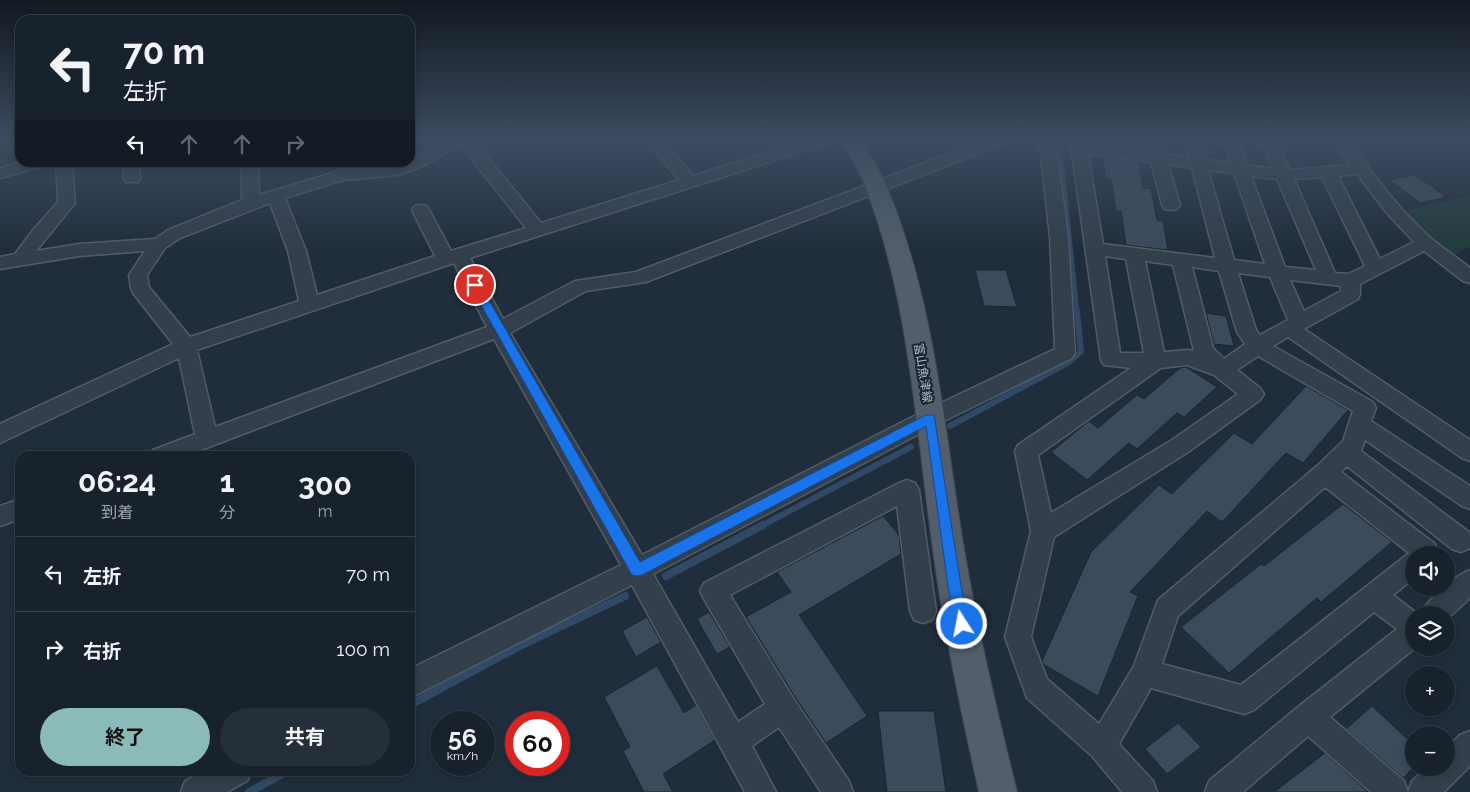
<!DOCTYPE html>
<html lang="ja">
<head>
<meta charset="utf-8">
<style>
	:root { --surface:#18222d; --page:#252f39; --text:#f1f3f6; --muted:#9fa4aa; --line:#363f49; --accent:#8bbbb9 }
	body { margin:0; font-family:Raleway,"Noto Sans JP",sans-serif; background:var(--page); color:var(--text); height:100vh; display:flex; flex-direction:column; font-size:19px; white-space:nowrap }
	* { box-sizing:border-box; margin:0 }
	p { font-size:16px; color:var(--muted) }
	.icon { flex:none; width:28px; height:28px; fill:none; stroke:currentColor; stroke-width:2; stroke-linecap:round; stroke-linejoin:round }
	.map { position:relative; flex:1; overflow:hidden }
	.sheet { position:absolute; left:15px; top:451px; width:400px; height:325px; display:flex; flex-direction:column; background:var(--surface); border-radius:15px; box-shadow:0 2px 8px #0003,0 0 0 1px var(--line) }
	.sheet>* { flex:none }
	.top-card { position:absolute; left:15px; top:15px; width:400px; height:152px; border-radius:15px; box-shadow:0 2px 8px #0003,0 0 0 1px var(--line); background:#18222d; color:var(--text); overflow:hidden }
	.controls { position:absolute; left:1405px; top:546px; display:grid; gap:10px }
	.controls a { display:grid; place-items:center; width:50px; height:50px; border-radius:50%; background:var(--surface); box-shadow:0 2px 8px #0003,0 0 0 1px var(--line); font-size:25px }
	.speed { position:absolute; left:430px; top:711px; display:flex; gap:10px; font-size:25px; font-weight:700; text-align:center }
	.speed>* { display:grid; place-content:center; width:65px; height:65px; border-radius:50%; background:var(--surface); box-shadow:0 2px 8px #0003,0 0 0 1px var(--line); line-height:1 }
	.speed small { font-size:12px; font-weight:400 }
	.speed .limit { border:8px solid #d22; background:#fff; color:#111 }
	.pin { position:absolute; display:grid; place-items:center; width:42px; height:42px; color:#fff; margin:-21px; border:2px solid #fff; border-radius:50%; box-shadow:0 1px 5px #0007 }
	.me { position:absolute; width:55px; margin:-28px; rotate:349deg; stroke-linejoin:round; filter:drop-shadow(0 0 4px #0008) }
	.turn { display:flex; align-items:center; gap:18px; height:105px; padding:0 25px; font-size:22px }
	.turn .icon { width:65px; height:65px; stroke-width:2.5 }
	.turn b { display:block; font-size:35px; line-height:42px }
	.lanes { display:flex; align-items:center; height:48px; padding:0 25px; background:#0003; justify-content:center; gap:25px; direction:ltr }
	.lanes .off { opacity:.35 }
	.eta { display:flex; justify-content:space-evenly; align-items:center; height:85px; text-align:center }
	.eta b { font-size:30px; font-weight:700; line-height:35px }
	.button { display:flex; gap:10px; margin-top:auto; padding:10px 25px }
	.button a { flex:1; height:58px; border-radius:30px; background:var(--accent); color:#111; font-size:20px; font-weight:700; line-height:58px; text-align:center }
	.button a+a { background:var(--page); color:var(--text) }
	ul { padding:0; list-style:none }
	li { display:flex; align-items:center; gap:15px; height:75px; padding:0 25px; border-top:1px solid var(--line) }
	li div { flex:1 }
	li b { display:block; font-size:19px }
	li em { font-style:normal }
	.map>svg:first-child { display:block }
</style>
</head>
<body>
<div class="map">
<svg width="1470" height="792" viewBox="0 0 1470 792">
	<rect width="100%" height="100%" fill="#202d3c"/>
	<path fill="#223b3d" d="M1470,196V247L1453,255L1403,211Z"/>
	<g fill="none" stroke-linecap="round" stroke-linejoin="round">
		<path stroke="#324965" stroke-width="5" d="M1059,139L1077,312"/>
		<path stroke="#324965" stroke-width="6" d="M950,426L1069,362L1081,352L1077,311
			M761,526L911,447"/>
		<path stroke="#324965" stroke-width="8" d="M666,576L763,525
			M410,705L518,647L625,596
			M249,792L288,771"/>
	</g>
	<path fill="#3c4b5b" stroke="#1b2632" d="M1104,139H1134L1136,148L1104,144Z
		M1103,158L1138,162L1143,188L1151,189L1157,220L1163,221L1168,250L1126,245L1121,211H1116L1111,179H1106Z
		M1415,175L1435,189L1446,197L1420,203L1389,180Z
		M975,270H1006L1017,307L984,306Z
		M1206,313L1226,316L1234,346L1214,344Z
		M1186,367L1217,387L1184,417L1177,413L1137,449L1129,443L1087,480L1051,452L1089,421L1098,428L1137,395L1144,399L1180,368Z
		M1306,386L1348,410L1303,463L1286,453L1222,522L1207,511L1130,592L1138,596L1098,696L1043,664L1042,661L1091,552L1159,485L1172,494L1234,433L1252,444Z
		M1343,504L1392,542L1321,602L1317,598L1229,673L1181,627L1261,564L1264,566Z
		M883,516L899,535L901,554L799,615L867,716L826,743L795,697L746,617L791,592L777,572Z
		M709,612L730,647L717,654L697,619Z
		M647,617L661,642L636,657L622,631Z
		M657,666L684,713L696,705L715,740L663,774L673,792H644L623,751L630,747L604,697Z
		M1372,706L1414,745V767L1403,778L1346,729Z
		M878,711H934L946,792H887Z
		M1178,723L1201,747L1167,774L1145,749Z
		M1325,753L1368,792H1274Z"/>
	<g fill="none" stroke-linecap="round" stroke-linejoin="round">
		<g stroke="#525c69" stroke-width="3">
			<path id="street" d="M446,139H473L541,223L679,180L645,139H662L693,176L810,139H835L832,142L470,258L503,319L575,281L636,272L988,139H1011L1008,142L646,282L586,291L510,333L642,555L922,412L1055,349L1050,237L1039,139H1055L1068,237L1075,353L1072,358L938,424L653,574L738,722L765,704L704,599L700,591L704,583L899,483L907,480L915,483L919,490L936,611L932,620L923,623L914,620L910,611L897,506L730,595L793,698L849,781L853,792H821L779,727L752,746L776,792H745L632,585L410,698V669L621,565L494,339L185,456H150L153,450L195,434L179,358L0,443V424L173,344L133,293L131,288L129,275L145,251L79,256L0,269V257L15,254L33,230L58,202L56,162H72L75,203L36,251L79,244L155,239L168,230L242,200V168L239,162H255L258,168L259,195L336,172L345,162H362L356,169L389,167L410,162V160ZM460,144L526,228L451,251L427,206L421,205L415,206L412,210L435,256L317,295L306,251L285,198L343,180L397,175L421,167ZM270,203L288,251L299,301L190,337L149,287L147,275L165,248L180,238ZM454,263L487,327L215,427L197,350Z
				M1070,139H1086L1087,144L1149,152L1145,139H1161L1165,154L1189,158L1184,139H1200L1206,160L1231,163L1222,139H1238L1247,165L1273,169L1260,139H1276L1289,170L1350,165L1333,139H1349C1373,176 1400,211 1433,240C1445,250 1458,258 1470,268V283L1463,281L1424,251L1360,284V294L1358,299L1304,329L1470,440V461L1462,458L1288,337L1273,346L1373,402L1376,408L1371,421L1470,486V509L1462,506L1365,440L1361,451L1470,533V548L1461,552L1452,549L1347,466L1341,472L1435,544L1438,552L1437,555H1414V578L1393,595L1419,615H1414V648H1415L1330,717L1404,781L1408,792L1412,781L1426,768H1446V748L1460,735L1470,731V766L1444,792H1371L1308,736L1243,792H1205L1209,781L1298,707L1397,629L1374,612L1254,710L1244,714L1151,688L1119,744L1153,781L1157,792H1122L1092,756L1027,698L1005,637L1031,531L1015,451L1018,445L1131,368L1104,365L1101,360ZM1088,154L1151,162L1162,205L1165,209L1171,210L1177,209L1180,205L1168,164L1192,168L1215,258L1103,244ZM1208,170L1234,173L1265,264L1234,260ZM1357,174L1385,211L1414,242L1380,259L1338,176ZM1251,176L1277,179L1316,270L1285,267ZM1322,177L1365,266L1348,274L1335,273L1294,179ZM1105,256L1126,259L1144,353H1120ZM1145,261L1173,265L1194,351L1188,350L1164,352ZM1192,267L1219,271L1237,332L1245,344L1224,359L1213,348ZM1238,273L1270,277L1288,320L1260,335L1256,330ZM1290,280L1341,286V291L1304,311ZM1258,356L1353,411L1343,441L1317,466L1158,600L1134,666L1099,724L1047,679L1031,637L1054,537L1188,452L1260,400L1264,394L1260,388L1237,370ZM1187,365L1214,375L1238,394L1172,440L1051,513L1038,455L1161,368ZM1325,487L1409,553L1241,685L1162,664L1178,616Z
				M21,162H49L47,165L0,178V168Z
				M123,162H139L140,179L138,182H126L124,179Z
				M20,499V519L0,526V506Z
				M1470,570V598L1446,620V615H1420C1427,600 1454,576 1470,570Z
				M205,771H252L247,781L227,792H181L185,781Z"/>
		</g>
		<g stroke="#3d4855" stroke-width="2">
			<path id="primary" d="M841,139H861C869,154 878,167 885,183C933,294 943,418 962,537C976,623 996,707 1017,792H979C960,707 942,622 931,535C915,417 908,295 864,183C858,168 849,154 841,139Z"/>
		</g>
		<use href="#street" fill="#343f4c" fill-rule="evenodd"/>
		<use href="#primary" fill="#525e6c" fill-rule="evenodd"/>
	</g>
	<linearGradient id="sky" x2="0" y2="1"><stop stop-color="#121921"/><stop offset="0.56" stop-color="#3c4c61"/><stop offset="1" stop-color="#3c4c61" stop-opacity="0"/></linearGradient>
	<rect width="1470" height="250" fill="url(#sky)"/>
	<path fill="#1a73e8" stroke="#114b97" d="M475,282L480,285L640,562L926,415H934L961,586L969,624L967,629L962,631L957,629L955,624L948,586L926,426L642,575L637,576L632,575L470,285Z"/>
	<g text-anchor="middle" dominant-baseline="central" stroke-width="4" stroke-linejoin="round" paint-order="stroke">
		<g font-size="12" fill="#afb9c8" stroke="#192430">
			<text transform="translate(923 373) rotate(81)">富山魚津線</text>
		</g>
	</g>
</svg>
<div class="controls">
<a><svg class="icon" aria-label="sound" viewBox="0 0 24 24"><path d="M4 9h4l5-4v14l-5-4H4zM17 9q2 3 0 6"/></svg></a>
<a><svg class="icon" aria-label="layers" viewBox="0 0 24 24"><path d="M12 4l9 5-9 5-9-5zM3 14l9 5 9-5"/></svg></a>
<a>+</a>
<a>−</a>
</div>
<div class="speed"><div>56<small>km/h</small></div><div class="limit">60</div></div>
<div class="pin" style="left:475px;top:285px;background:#d93025"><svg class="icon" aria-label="arrive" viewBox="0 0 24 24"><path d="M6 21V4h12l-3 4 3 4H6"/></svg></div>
<svg class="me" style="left:962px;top:624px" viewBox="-20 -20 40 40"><circle r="17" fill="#1a73e8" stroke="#fff" stroke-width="3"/><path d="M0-11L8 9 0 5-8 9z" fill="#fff"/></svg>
<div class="top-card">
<div class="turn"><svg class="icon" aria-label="left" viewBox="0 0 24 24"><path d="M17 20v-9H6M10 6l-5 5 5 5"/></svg><div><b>70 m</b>左折</div></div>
<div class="lanes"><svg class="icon" aria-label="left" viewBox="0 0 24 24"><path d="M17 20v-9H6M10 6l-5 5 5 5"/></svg><svg class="icon off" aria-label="ahead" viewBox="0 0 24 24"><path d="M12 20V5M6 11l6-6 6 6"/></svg><svg class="icon off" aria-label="ahead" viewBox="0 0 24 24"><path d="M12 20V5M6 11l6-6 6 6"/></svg><svg class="icon off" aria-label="right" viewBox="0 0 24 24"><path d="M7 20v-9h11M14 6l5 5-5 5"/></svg></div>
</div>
<section class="sheet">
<div class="eta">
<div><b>06:24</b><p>到着</p></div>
<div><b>1</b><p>分</p></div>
<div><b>300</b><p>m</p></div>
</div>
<ul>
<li><svg class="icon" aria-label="left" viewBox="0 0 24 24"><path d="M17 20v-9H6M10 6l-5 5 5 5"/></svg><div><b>左折</b></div><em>70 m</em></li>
<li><svg class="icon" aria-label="right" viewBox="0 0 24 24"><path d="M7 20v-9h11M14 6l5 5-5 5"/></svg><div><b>右折</b></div><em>100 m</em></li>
</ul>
<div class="button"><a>終了</a><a>共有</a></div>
</section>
</div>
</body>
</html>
